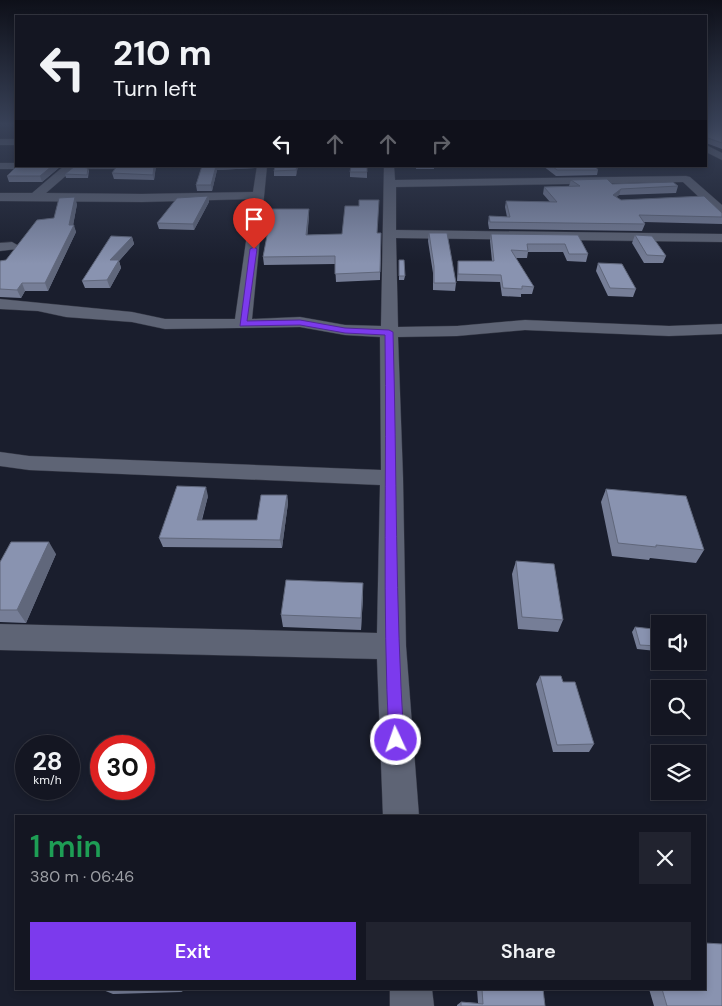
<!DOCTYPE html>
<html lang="en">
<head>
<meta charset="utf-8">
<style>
	:root { --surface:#141622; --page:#21232f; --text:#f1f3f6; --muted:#9d9fa5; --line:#333540; --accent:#7c3aed }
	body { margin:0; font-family:"DM Sans",sans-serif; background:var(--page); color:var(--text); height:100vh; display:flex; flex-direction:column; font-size:19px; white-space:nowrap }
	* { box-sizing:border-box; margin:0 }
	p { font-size:16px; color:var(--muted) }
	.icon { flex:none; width:28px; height:28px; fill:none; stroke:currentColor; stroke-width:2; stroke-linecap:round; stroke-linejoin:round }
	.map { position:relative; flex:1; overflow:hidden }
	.details { position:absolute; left:15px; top:815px; width:691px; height:175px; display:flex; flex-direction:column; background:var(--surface); border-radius:0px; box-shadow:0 2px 8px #0003,0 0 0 1px var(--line) }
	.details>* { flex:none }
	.banner { position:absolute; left:15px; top:15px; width:692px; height:152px; border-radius:0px; box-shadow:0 2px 8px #0003,0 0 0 1px var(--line); background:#141622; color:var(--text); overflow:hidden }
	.controls { position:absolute; left:651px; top:615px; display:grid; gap:10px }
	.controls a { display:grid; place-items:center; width:55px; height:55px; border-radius:0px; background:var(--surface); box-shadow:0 2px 8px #0003,0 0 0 1px var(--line); font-size:25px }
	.speed { position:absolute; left:15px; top:735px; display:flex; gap:10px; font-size:25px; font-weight:700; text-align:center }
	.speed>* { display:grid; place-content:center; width:65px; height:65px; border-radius:50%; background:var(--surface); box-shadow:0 2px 8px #0003,0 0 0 1px var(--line); line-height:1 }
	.speed small { font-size:12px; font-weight:400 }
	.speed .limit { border:8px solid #d22; background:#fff; color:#111 }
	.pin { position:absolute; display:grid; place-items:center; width:42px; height:42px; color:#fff; margin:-51px -21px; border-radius:50% 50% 50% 0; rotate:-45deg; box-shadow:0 0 5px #0007 }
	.pin .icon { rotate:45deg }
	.me { position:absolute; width:55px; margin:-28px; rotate:357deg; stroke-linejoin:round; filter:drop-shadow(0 0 4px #0008) }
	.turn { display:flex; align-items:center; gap:18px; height:105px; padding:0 15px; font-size:22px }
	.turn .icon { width:65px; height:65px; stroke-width:2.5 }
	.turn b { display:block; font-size:35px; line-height:42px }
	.lanes { display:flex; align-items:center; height:48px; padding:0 15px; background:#0003; justify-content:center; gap:25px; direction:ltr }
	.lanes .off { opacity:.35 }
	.round { display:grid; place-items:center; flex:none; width:52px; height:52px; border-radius:0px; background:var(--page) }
	.headline { display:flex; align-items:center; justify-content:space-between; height:85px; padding:0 15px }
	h1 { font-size:30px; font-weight:600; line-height:38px; color:#1e9e55 }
	.primary-button { display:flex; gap:10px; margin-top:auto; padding:10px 15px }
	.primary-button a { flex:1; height:58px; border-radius:0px; background:var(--accent); color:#fff; font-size:20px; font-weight:600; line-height:58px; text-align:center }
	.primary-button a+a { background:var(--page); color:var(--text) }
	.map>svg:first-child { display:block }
</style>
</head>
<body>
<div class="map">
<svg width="722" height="1006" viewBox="0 0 722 1006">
	<rect width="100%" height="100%" fill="#1a1e2d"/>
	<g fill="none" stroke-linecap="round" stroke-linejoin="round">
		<g stroke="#353845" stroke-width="1">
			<path id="minor" d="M0,139H16V145H0Z
				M706,145L722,153V160L706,152Z
				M0,163H16V166H21L16,169H0Z
				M64,166H151L146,169H81L76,167L46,193L142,194L253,192L257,166H267L252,319L300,317L345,325L381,326L384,166H394L395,180L686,176L690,177L722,205V216L718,215L683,182L396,187V230L722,234V242L396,238L398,327L457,326L525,320L669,326L722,324V334L669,336L525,330L457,336L398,337L403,478L406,646L419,816H383L377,659L0,650V624L377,633L380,485L29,470L0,466V452L29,456L381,470L380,337L345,335L300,327L165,329L132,322L66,317L38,311L0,309V299L132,312L165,319H235L252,199L142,202L0,201V193H32Z
				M12,242L19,246L17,249L0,251V243Z
				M390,989H432L434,1006H390Z"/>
		</g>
		<use href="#minor" fill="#5e6475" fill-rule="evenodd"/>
	</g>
	<path fill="#767e97" d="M706,123H722V149L706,143Z
		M61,166L42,182H9L7,176Z
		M117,166H156L154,180L114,179L112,173Z
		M202,166L255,168L217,170L212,191H197L196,185Z
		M275,166H298L296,176H274V171Z
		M367,166V178L350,177V172Z
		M416,166H434V169H416Z
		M543,166H595L598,170L597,175L556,176Z
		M88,168L89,171L88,178H66L65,174Z
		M571,180L612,184L678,186L676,193L619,195L616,197L621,200L722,213V224L644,222L645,224L642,231L489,229L488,223L489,216L507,217L505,207L506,201L550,202L543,194L544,187L570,186H569Z
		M208,196L209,202L194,230L159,229L157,223Z
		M77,204L73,225L76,232L48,291H25L21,298L0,297V261L6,260L54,218Z
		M309,216L307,235L381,233L380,280L336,282L335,264L264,265L263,257L268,232H266L265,225Z
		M429,233L456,283L455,291L433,290V273L428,241Z
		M491,234L578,235L588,254L586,262L567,261L563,252H528L527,258H515L534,287L532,294H521V297L502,296L500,282L457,281L458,261H492L490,241Z
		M635,235L666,256L663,263H644L632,243Z
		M132,237L134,244L119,261L121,268L110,288H85L82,281Z
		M399,260L405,276L404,280H399Z
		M598,263L636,289L633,297L608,296L596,271Z
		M606,489L704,550L696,563L650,558L649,560L612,556L601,502Z
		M287,495L288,503L282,548L163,547L159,538L208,496L202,520H257Z
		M56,554L26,623L0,622V562Z
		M516,561L563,620L558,632L518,629L512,574Z
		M363,596L361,630L283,627L281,615Z
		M635,627L658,646L656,651L637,649L632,632Z
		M540,676L563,682L594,744L589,752H553L536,684Z
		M183,989L182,992L113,994L103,990Z
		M477,989H543L545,1006H457V1005L461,1002L478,1003Z
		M649,989H705L722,1006H654Z"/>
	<path fill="#60677b" d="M52,166H61L42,182L40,176Z
		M154,166H156L154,180L153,175Z
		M216,166H256L255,168L217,170L212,191L211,185Z
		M297,166H298L296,176V170Z
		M621,189L619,195L611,202L613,195Z
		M208,196L209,202L194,230L193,224Z
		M75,197L77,204L73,226L74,225L76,232L48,291L45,283L69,225Z
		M309,209V216L307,242L306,235Z
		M132,237L134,244L119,261L121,268L110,288L107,280L110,260Z
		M22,283L25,291L21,298L17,290Z
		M206,487L208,496L199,529L197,520Z
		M287,495L288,503L282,548L280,540Z
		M49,542L56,554L26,623L17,610Z
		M363,583V596L361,630V618Z
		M175,989H183L182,992Z"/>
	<path fill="#8993b0" stroke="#60677b" d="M706,123H722V143L708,138L706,141Z
		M17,166H52L40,176H7Z
		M75,166L88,168L87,175L65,174Z
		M117,166H154L153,175L112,173Z
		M202,166H216L211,185H196Z
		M275,166H297L296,170L274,171Z
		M351,166H367V172H350Z
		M552,166H595L598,170H557Z
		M607,179L612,184L673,182L678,186L621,189L613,195L621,200L704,196L722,213V217L639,215L645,224L490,222L489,216L510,217L506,201L557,202L544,187L580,186L571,180Z
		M208,196L193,224L157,223L177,198Z
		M75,197L69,225H74L45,283H22L17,290L0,289V261L6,260L37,220L54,218L59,198Z
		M359,200H379L377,233H381L380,272L335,274V256L263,257L269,225H265L270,209H309L306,235L342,234L345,206H359Z
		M429,233H447L456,283H434V266Z
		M491,234L578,235L588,254H569L565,244H527L528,251L511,250L534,287L522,286V289L503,288L501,275L458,274V261H494Z
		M635,235L652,236L666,256L647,255Z
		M111,236L132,237L110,260H119L107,280L82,281Z
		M399,260H404L405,276H399Z
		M598,263L622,264L636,289L610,288Z
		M177,486L206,487L197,520H257L261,495H287L280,540L159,538Z
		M606,489L686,496L704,550L656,545V547L618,543Z
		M11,542H49L17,610H0V562Z
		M516,561L554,564L563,620L522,617Z
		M286,580L363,583L361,618L281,615Z
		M635,627L653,629L658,646L640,645Z
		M540,676H561L563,682H575L594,744L557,745Z
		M705,943L722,944V1006H667L662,989H705Z
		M103,989H175L103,990Z
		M482,989H543L545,1006H461V1002L483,1004Z"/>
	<linearGradient id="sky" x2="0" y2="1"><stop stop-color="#0e1019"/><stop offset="0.47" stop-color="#384157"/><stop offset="1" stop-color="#384157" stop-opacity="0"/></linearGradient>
	<rect width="722" height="264" fill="url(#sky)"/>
	<path fill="#7c3aed" stroke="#51269a" d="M254,247L257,249L247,321L300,320L345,328L389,330L393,332C397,468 395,605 404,740L402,746L396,748L391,746L389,740C382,605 387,470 385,335L345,333L300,325L240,326L250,249Z"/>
</svg>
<div class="controls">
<a><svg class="icon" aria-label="sound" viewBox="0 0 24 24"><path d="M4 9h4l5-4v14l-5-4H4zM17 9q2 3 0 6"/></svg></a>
<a><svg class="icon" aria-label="search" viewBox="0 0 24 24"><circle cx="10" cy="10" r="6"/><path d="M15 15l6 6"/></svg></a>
<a><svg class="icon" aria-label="layers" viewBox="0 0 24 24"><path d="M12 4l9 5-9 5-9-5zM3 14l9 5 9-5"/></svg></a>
</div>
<div class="speed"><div>28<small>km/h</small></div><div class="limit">30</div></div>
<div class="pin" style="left:254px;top:249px;background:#d93025"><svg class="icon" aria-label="arrive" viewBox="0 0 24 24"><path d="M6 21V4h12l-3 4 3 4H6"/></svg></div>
<svg class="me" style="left:396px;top:740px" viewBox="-20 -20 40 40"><circle r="17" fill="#7c3aed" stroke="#fff" stroke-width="3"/><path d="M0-11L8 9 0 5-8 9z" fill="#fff"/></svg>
<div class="banner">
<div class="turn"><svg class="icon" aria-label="left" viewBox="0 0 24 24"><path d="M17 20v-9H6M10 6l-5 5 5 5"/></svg><div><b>210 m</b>Turn left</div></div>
<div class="lanes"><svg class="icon" aria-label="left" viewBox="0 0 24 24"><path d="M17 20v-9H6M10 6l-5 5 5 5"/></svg><svg class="icon off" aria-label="ahead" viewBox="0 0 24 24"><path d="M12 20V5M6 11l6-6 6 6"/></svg><svg class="icon off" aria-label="ahead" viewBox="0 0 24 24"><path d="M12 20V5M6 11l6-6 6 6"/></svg><svg class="icon off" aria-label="right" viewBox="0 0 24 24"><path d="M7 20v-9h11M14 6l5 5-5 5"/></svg></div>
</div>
<section class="details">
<div class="headline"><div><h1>1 min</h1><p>380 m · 06:46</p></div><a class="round"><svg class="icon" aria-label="close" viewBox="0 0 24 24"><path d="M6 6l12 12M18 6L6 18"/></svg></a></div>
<div class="primary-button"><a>Exit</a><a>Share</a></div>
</section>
</div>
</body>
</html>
